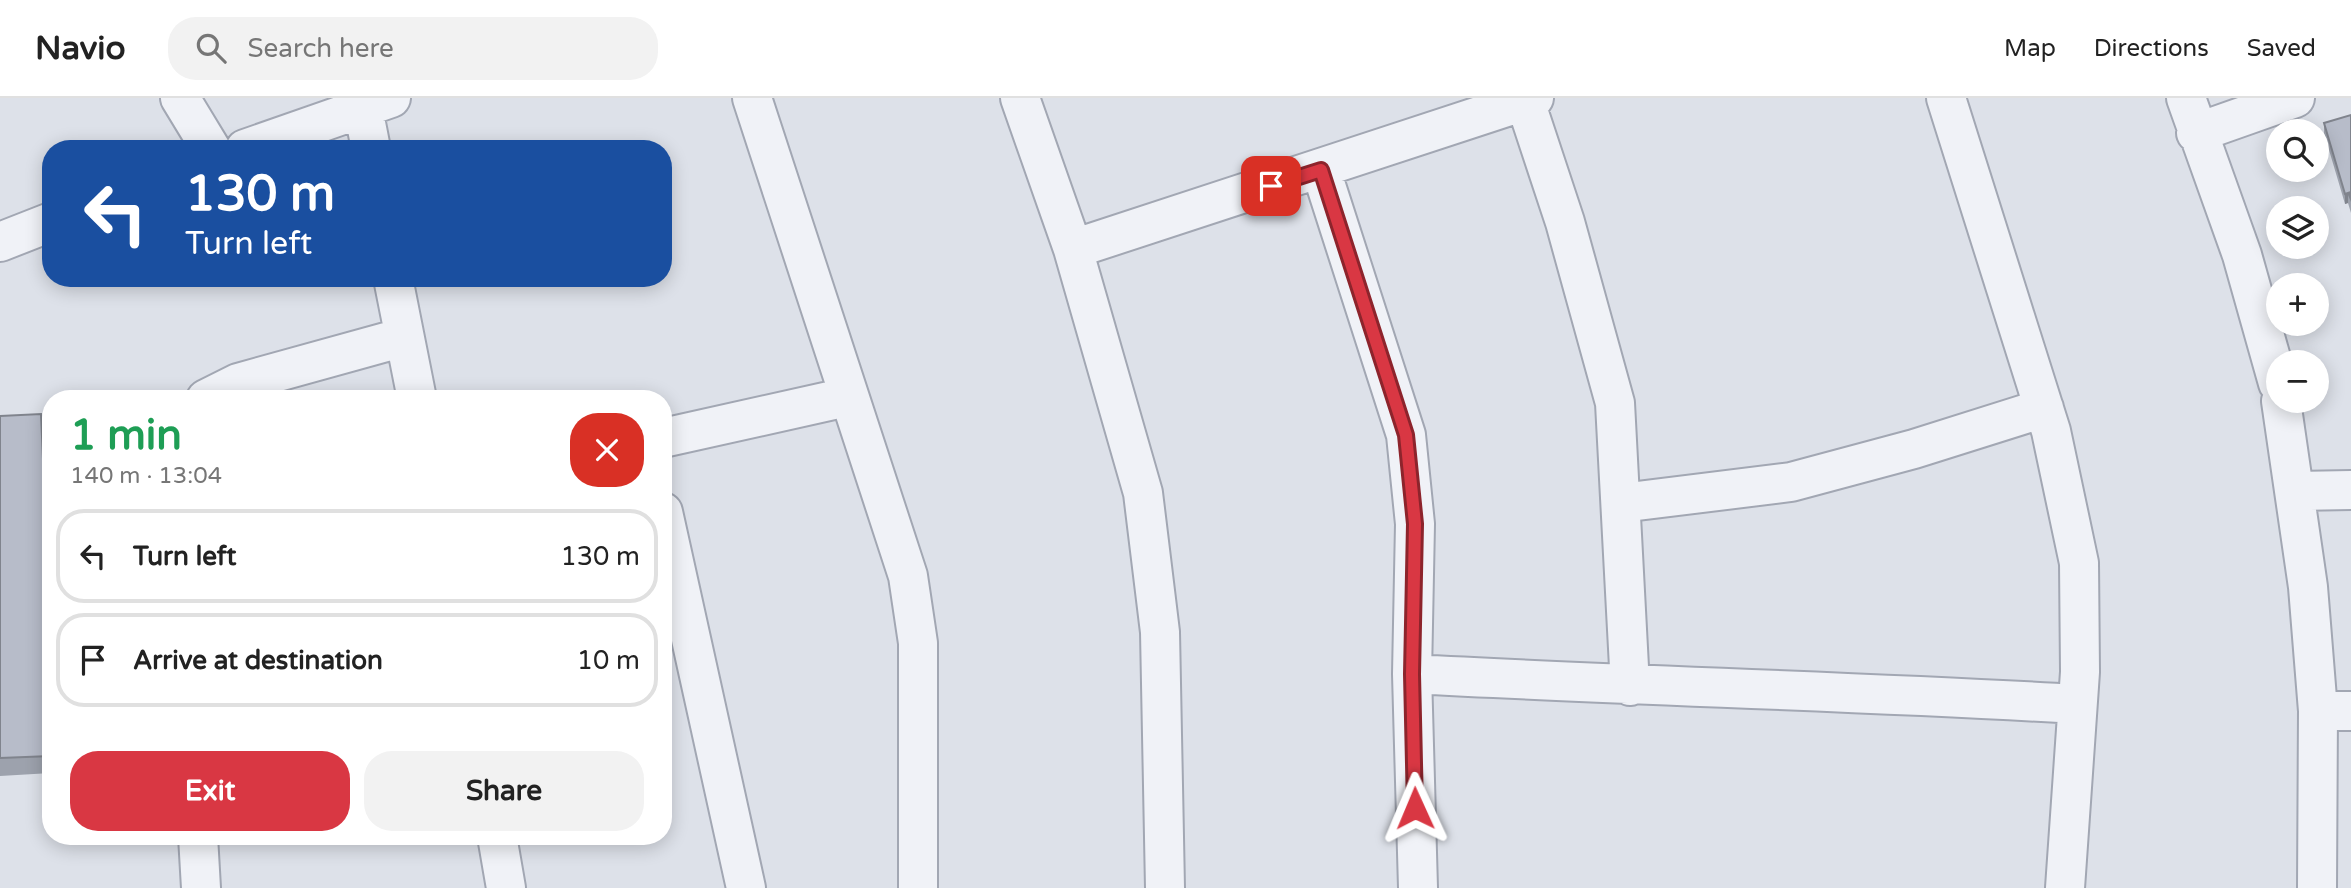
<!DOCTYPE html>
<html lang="en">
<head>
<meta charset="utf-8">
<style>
	:root { --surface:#fff; --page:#f2f2f2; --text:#222; --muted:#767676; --line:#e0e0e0; --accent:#d93743 }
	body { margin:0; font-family:"Varela Round",sans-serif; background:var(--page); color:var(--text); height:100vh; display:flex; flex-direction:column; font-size:26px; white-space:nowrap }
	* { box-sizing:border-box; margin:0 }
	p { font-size:23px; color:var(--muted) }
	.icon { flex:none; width:38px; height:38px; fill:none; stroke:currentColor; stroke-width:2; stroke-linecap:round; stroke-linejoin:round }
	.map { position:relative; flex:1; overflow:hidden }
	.panel { position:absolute; left:42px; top:292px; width:630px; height:455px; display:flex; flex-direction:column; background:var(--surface); border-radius:28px; box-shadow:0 4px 18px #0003 }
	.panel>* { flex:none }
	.guide { position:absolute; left:42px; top:42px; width:630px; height:147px; border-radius:28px; box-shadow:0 4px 18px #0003; background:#1a4fa0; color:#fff; overflow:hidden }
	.tools { position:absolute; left:2266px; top:21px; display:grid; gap:14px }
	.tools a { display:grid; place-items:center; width:63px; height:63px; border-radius:50%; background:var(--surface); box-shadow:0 4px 18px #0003; font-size:35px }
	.pin { position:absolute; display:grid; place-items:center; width:60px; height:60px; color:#fff; margin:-30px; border-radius:14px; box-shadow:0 4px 10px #0006 }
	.me { position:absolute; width:77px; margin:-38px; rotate:359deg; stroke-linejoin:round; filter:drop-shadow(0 0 5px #0008) }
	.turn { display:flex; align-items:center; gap:24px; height:147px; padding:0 28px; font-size:32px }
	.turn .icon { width:91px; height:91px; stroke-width:2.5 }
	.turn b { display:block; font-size:49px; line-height:60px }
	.round { display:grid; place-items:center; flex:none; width:74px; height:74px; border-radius:28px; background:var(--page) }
	.headline { display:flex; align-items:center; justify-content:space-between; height:119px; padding:0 28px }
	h1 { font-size:42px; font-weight:800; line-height:52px; color:#1e9e55 }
	.cta { display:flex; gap:14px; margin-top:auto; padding:14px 28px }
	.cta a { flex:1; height:80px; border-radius:28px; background:var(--accent); color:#fff; font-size:28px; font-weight:800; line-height:80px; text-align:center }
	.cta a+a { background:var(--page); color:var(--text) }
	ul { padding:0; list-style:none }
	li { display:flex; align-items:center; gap:21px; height:94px; margin:0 14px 10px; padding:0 14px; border:4px solid var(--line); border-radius:28px }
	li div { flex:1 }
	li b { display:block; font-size:26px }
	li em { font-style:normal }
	header { display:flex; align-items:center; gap:42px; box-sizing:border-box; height:98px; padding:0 35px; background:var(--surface); border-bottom:2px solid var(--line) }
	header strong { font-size:33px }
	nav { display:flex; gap:38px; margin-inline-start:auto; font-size:24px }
	.search { width:490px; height:63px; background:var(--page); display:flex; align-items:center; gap:18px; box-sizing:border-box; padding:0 24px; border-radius:28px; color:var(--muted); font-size:26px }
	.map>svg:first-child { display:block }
</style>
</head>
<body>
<header>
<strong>Navio</strong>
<div class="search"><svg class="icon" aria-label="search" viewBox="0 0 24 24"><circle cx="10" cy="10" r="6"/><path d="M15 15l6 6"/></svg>Search here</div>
<nav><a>Map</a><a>Directions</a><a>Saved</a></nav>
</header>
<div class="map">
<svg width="2351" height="790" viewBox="0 0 2351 790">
	<rect width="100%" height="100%" fill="#dde1e9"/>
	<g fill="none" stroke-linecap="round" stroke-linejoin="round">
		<g stroke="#a2a7b3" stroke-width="42">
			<path id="street" d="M180,0L211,51
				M752,0L908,478L918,545V790
				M1020,0L1073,151L1143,395L1160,534L1165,790
				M1946,0L2051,333L2079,465L2080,574L2065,790
				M2186,0L2242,157L2278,285
				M1525,3L1565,124L1615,305L1630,588
				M363,10L371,51
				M2196,35L2295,0
				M245,51L391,0
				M1321,72L1406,337L1415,426L1412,576L1418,790
				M0,144L51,124
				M1073,151L1534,0
				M393,180L417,301
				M206,301L238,285L404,239
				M2281,303L2308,489L2318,613L2317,790
				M663,340L847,299
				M2296,393L2351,392
				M1621,405L1791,384L1914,351L2044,310
				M663,414L746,790
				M1412,576C1634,588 1855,593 2077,606
				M2318,613H2351
				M198,738L201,790
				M497,738L506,790"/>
		</g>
		<use href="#street" stroke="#f0f2f7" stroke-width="38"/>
	</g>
	<path fill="#9da2ad" d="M2351,17V115L2348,105L2345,106L2324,35V25Z
		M0,318L51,541V675L0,678Z"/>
	<path fill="#80848d" d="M2351,94V104L2348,97V105L2345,106V96Z"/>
	<path fill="#b7bcc9" stroke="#80848d" stroke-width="2" d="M2351,17V94L2345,96L2324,25Z
		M41,316L51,541V658L0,660V318Z"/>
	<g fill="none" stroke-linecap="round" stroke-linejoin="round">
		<g stroke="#8d242c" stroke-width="18">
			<path id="route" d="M1271,88L1321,72L1406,337L1415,426L1412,576L1415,710"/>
		</g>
		<use href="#route" stroke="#d93743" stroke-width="12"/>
	</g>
</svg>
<div class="tools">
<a><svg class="icon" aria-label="search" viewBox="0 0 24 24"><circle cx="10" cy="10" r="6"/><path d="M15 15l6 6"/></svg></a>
<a><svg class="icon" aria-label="layers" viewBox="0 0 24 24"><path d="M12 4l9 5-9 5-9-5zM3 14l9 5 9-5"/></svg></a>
<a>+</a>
<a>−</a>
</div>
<div class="pin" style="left:1271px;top:88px;background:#d93025"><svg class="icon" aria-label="arrive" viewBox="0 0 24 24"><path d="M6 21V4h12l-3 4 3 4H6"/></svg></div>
<svg class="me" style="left:1415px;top:710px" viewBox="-20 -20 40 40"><path d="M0-17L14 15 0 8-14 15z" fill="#d93743" stroke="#fff" stroke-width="4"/></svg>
<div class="guide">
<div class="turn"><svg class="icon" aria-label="left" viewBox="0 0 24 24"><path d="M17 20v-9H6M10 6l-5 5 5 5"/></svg><div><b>130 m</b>Turn left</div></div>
</div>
<section class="panel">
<div class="headline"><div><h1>1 min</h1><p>140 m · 13:04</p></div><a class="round" style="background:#d93025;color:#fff"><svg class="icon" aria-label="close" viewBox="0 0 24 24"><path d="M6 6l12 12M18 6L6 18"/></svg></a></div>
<ul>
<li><svg class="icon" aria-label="left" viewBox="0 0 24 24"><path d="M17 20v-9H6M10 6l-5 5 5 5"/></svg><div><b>Turn left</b></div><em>130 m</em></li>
<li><svg class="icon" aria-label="arrive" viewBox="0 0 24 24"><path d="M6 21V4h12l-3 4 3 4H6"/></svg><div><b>Arrive at destination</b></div><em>10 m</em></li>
</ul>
<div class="cta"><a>Exit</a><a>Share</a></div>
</section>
</div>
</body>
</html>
